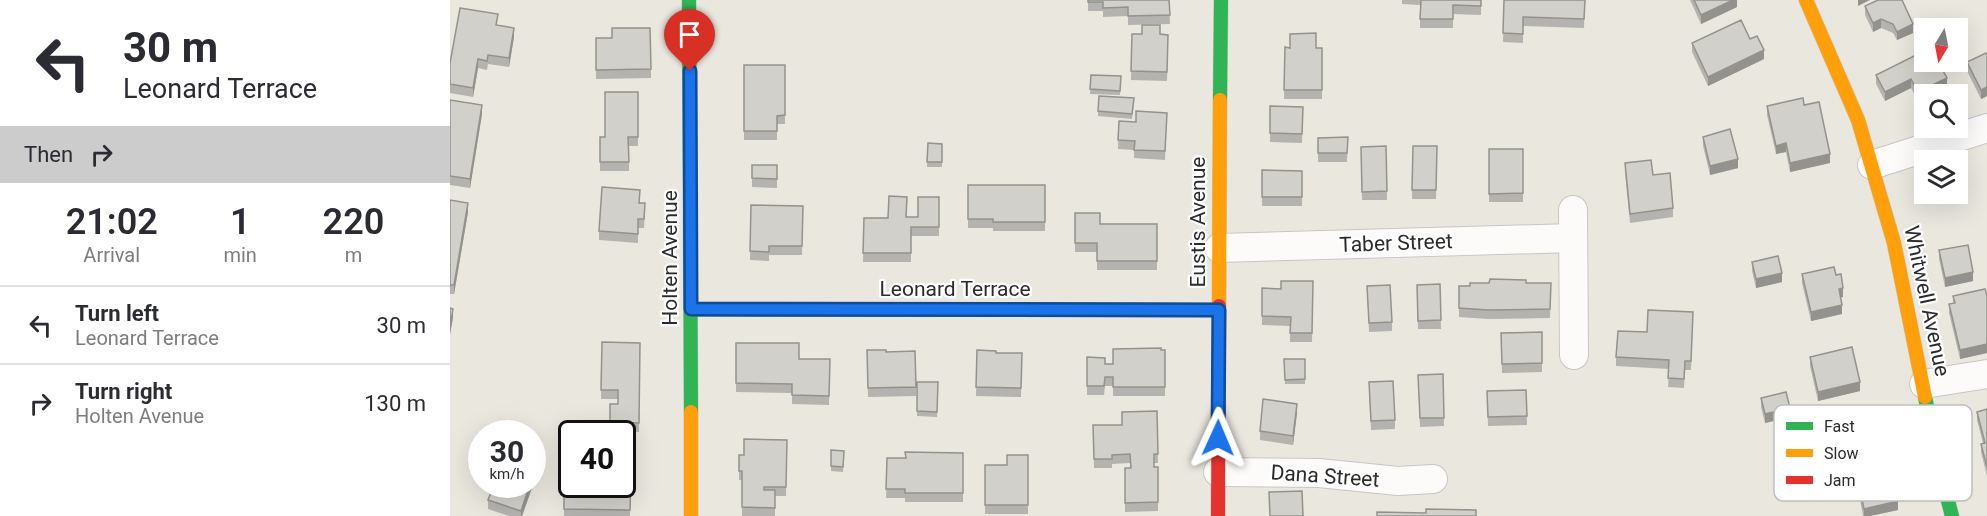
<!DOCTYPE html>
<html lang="en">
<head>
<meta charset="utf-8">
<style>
	:root { --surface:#fff; --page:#f7f7f7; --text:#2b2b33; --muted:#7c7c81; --line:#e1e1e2 }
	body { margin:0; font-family:Roboto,sans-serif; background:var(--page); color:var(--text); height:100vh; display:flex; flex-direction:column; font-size:22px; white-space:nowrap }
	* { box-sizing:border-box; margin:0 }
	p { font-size:20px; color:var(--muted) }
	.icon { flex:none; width:33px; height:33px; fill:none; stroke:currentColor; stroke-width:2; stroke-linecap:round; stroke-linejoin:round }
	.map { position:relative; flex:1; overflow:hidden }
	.panel { display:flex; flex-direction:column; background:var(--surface); width:450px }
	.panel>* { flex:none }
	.guide { background:#fff; color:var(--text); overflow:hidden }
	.needle { width:39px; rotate:190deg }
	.fabs { position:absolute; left:1464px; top:18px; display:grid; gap:12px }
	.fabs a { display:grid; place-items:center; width:54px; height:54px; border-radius:0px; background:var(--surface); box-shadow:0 6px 24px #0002; font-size:30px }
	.speed { position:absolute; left:18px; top:420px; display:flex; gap:12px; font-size:30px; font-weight:700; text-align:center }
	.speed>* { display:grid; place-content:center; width:78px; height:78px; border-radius:50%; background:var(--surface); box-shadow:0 6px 24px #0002; line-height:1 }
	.speed small { font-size:15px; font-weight:400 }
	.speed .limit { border:3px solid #111; border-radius:9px; background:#fff; color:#111 }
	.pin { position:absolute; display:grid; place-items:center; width:51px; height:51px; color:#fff; margin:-62px -26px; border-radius:50% 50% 50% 0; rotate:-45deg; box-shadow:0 0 6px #0007 }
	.pin .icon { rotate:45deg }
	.me { position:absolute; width:66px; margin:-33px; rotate:1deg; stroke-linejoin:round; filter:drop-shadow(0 0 4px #0008) }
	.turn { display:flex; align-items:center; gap:21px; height:126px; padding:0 24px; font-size:27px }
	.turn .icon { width:78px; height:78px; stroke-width:2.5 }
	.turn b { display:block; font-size:42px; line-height:51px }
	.then { display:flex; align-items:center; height:57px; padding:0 24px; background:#0003; gap:12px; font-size:22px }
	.eta { display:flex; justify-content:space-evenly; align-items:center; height:102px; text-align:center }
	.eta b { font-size:36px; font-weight:600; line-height:42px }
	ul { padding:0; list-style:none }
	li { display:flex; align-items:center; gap:18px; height:78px; padding:0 24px; border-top:2px solid var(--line) }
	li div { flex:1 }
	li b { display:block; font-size:22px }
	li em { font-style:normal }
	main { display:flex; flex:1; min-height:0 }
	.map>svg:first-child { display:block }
</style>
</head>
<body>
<main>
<section class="panel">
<div class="guide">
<div class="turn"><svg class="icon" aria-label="left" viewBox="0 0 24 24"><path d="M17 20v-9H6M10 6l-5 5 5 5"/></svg><div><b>30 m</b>Leonard Terrace</div></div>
<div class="then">Then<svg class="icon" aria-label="right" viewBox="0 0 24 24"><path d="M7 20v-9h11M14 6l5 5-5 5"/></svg></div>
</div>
<div class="eta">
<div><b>21:02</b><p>Arrival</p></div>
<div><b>1</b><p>min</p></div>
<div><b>220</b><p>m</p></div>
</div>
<ul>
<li><svg class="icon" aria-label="left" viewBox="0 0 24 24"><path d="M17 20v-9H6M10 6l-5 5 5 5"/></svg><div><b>Turn left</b><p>Leonard Terrace</p></div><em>30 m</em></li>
<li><svg class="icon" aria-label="right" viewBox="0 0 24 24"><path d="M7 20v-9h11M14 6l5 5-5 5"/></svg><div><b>Turn right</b><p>Holten Avenue</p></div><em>130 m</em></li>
</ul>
</section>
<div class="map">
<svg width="1537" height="516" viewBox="0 0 1537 516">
	<rect width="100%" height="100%" fill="#eae7df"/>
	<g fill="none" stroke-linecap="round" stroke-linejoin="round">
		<g stroke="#c7c6c5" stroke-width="30">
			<path id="street" d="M1422,165L1537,128
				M1123,210L1124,355
				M769,248L1123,238
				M1474,384L1537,374
				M768,472L869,473L948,481L983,479"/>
		</g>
		<g stroke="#c7c6c5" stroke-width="15">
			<path id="fast" d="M239,0L241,412
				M770,100L771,0
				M241,309L769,310
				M1475,397L1491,474L1502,516"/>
		</g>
		<g stroke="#c7c6c5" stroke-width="15">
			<path id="slow" d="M1356,0L1408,120L1444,243L1475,397
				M769,306L770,100
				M241,412V516"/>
		</g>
		<g stroke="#c7c6c5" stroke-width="15">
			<path id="jam" d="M768,516L769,306"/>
		</g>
		<use href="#street" stroke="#fcfbfa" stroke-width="28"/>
		<use href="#fast" stroke="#30b455" stroke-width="14"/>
		<use href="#slow" stroke="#ff9f0a" stroke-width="14"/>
		<use href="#jam" stroke="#e5322d" stroke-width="14"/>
	</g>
	<path fill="#b5b3af" d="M638,0H719L720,24L678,25V16L653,17V11H638Z
		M952,0H1031V15L1003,14V28H970V5L952,4Z
		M1054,0H1135L1134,28L1073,26V43L1053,42Z
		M1240,0H1287V7L1251,24Z
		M1415,6L1463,33L1447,40L1443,33L1431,28L1423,32L1415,15Z
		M47,25L64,37L59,67L38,64L37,70L28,68L23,97L0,93V63Z
		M682,34L718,35L717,81L681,80Z
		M146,38L201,69V78L146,79Z
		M1300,39L1314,59L1258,86L1242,52V43Z
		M835,47L872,48V99H834Z
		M1474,51L1497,87L1468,101L1461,88L1435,101L1426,84V75Z
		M1537,55V96L1531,99L1517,71V62Z
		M294,65H335V124H327V140H294Z
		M641,75L671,76L670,95L640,94Z
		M188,92V146H179V171H150V137H155Z
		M0,100L32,114L20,188L0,185Z
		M684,103L682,119L648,116V111Z
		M1354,105L1380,163L1340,172L1336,152L1326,154L1317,115V106Z
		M820,106L853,107L852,143L820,142Z
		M717,113L715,160L684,158V150L668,149L669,121L686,122Z
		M898,137L897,162H868V138Z
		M1253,137L1288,168L1260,175L1253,146Z
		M478,143L492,144V167H477Z
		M936,146L937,200H912L911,147Z
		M963,146H987L986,199H962Z
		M1039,149H1073V202H1039Z
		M1175,163L1203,175L1223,208V217L1180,223L1175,172Z
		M302,165H327V188L302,187Z
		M812,170L852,171V206H812Z
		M518,185H595V231H543V228H518Z
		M489,197V236H461V262H413L414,218L468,217Z
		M0,200L18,212L4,294H0Z
		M190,203L195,212L194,228H188V243L149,240V231Z
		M301,205L353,206L352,255H319V261L300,260Z
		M625,213L650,224H707V270H647V252H625Z
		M1489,250L1523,281L1495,287L1489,259Z
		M1302,262L1332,282L1306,288L1302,271Z
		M1352,274L1386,275L1393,297H1390L1392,314L1361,321L1352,283Z
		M863,281L862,342H840V326L812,325V288L831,289Z
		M1076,283H1101L1100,318L1038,319L1009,317V286Z
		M990,284L991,329H968L967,285Z
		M917,286L942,322V331L919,332Z
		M1503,296H1537V353L1510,359L1499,313V304L1503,303Z
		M1243,321L1241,370H1235L1234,388L1218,387L1219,369L1166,366V357L1197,332Z
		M1092,332V372L1052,373L1051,333Z
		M152,342L190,343L189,432L160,431V404H168V399H151Z
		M286,343L349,359H380L379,405L342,404V393L286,392Z
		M417,350L436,352L465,351L466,396L418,397Z
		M527,350L546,353H572L571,397L526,396Z
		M711,350H715V396H663V386H655L654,395H637V357L655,364H663Z
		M1360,357L1410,391L1368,401L1360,366Z
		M834,359H855V384H835Z
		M993,374L994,426L970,427L968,375Z
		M467,382H488L487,417L467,416Z
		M1076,390L1077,425L1038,426L1037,391Z
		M919,391L945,420V429L921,430Z
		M1311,398L1340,417L1315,423L1311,407Z
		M1537,409V476L1531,452V444L1533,443L1527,420V412Z
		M707,411L708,463H704V467H708V511L675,512V468H680V463L662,464V468H644L643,425H672Z
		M847,413L843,445L810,440V431Z
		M1342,417L1372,435L1345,441L1342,426Z
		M1379,425L1431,440L1426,441L1427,456L1363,470L1358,451V442L1379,437Z
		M337,440L336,496H325V516H292V480H289V455H294Z
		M381,450L394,451L393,472L381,471Z
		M513,453V502H455V498H436L437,458H456Z
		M578,455V514H535V465H557Z
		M114,465L122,484L181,466L180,516H114Z
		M89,468L72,516H59L38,509V500Z
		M1407,475L1448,510L1420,516H1413L1407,484Z"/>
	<path fill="#93928e" d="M1283,0H1287V7L1251,24V15Z
		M1408,0H1420L1408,6Z
		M1431,19V28L1423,32V23Z
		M1463,24V33L1447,40V32Z
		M64,28V37L59,67V58Z
		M1314,50V59L1258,86V77Z
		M28,59V68L23,97V88Z
		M1497,78V87L1482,94H1474V98L1468,101V92Z
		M1461,79V88L1435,101V92Z
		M1537,87V96L1531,99V90Z
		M32,105V114L20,188V179Z
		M1336,143V152L1326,154V146Z
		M1380,154V163L1340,172V163Z
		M1288,159V168L1260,175V166Z
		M18,203V212L4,294V285Z
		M1523,272V281L1495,287V278Z
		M1332,273V282L1306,288V279Z
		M1393,288V297L1389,298V289Z
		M1392,305V314L1361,321V312Z
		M3,309V318L0,335V326Z
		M1537,344V353L1510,359V350Z
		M1410,382V391L1368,401V392Z
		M847,404V413L843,445V436Z
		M1340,408V417L1315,423V414Z
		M1372,426V435L1345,441V432Z
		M1431,431V440L1424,441V432Z
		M1427,447V456L1363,470V461Z
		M89,459V468L72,516H71V511L80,484H82V477Z
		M1448,501V510L1420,516H1414V509Z"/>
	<path fill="#d2d0cb" stroke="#93928e" stroke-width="1.5" d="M638,0H719L720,15L678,16V7L653,8V2H638Z
		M971,0H1031V6L1003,5V19H970Z
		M1054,0H1135L1134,19L1073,17V34L1053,33Z
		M1244,0H1283L1251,15Z
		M1428,0H1452L1463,24L1447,32L1443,24L1431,19L1423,23L1415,6Z
		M10,8L48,14L46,25L64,28L59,58L38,55L37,61L28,59L23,88L0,84V63Z
		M1291,20L1300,39L1307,36L1314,50L1258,77L1242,43Z
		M692,25H710V34L718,35L717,72L681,71L682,34H692Z
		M162,28H200L201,69L146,70V38H162Z
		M866,33V48H872V90H834L835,47L840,48V34Z
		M1474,51V62H1488L1497,78L1468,92L1461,79L1435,92L1426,75Z
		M1536,53L1537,55V87L1531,90L1517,62Z
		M294,65H335V115L327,116V131H294Z
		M641,75L671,76L670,91L640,89Z
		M155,92H188V137H178L179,162H150V137H155Z
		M649,96L684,98L682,114L648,111Z
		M1353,98L1354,105L1369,102L1380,154L1340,163L1336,143L1326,146L1317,106Z
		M0,100L32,105L20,179L0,176Z
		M820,106L853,107L852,134L820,133Z
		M686,111L717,113L715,151L684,150L685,141L668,140L669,121L686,122Z
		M1280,129L1288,159L1260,166L1253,137Z
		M898,137L897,153H868V138Z
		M478,143L492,144V162H477Z
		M936,146L937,191L912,192L911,147Z
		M963,146H987L986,190H962Z
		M1039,149H1073V193L1039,194Z
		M1201,160L1203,175L1220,173L1223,208L1180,214L1175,163Z
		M302,165H327V179L302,178Z
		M812,170L852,171V197H812Z
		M518,185H595V222H543V219H518Z
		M152,187L190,190L189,203H195L194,219H188V234L149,231Z
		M439,196L457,197L456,217H468V197H489V227H461V253H413L414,218H438Z
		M0,200L18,203L4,285H0Z
		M301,205L353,206L352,246H319V252L300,251Z
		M625,213H650V224H707V261H647V243H625Z
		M1518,245L1523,272L1495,278L1489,250Z
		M1328,256L1332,273L1306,279L1302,262Z
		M1384,267L1386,275L1391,274L1393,288L1389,289L1392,305L1361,312L1352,274Z
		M1040,279L1076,280V283H1101L1100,309L1038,310L1009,308V286H1020V283H1039Z
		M831,281H863L862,333H840L841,317L812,316V288L831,289Z
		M990,284L991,320L968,321L967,285Z
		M940,285L942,322L919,323L917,286Z
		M1535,289L1537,296V344L1510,350L1499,304L1505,303L1503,296Z
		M0,308L3,309L0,326Z
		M1198,310L1243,312L1241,361H1235L1234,379L1218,378L1219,360L1166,357L1168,331L1197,332Z
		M1092,332V363L1052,364L1051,333Z
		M152,342L190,343L189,423L160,422V404H168V390H151Z
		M286,343H349V359H380L379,396L342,395V384L286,383Z
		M1402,347L1410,382L1368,392L1360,357Z
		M711,348V350H715V387H663V377H655L654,386H637V357L655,358V364H663V349Z
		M417,350H436V352L465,351L466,387L418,388Z
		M527,350L546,351V353H572L571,388L526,387Z
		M834,359H855V379L835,380Z
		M993,374L994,418H970L968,375Z
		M943,381L945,420L921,421L919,382Z
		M467,382H488L487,412L467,411Z
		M1076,390L1077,416L1038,417L1037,391Z
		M1336,392L1340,408L1315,414L1311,398Z
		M813,399L847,404L843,436L810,431Z
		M1537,409V467L1531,444L1535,443L1527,412Z
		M707,411L708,454H704V467H708V502L675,503V468H681L680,454L662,455V459H644L643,425H672V412Z
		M294,439L337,440L336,487H314V490H325V508L292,507V471H289V455H294Z
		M381,450L394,451L393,467L381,466Z
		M455,452L513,453V493H455V489H436L437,458H456Z
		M557,455H578V505H535V465H557Z
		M82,457L89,459L82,477Z
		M114,465H122V484H172V466H181L180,510L114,509Z
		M1441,468L1448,501L1414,509L1407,475Z
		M44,484H80L71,511L38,500Z
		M852,491L853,516H820L819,492Z
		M976,509L1026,510V516H927V512L976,513Z"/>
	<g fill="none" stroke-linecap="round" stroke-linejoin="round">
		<g stroke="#114b97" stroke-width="15">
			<path id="route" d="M240,71L241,309L769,310L768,438"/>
		</g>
		<use href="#route" stroke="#1a73e8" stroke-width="10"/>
	</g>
	<g text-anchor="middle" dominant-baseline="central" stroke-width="4.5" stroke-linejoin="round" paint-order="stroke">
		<g font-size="21" fill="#2b2b2b" stroke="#fff">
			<text transform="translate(748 222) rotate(-90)">Eustis Avenue</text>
			<text transform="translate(946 243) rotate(-2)">Taber Street</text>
			<text transform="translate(220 258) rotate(-90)">Holten Avenue</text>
			<text x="505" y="289">Leonard Terrace</text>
			<text transform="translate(1477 301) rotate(78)">Whitwell Avenue</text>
			<text transform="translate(875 476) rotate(4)">Dana Street</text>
		</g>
	</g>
	<rect x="1324" y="405" width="198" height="96" rx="9" fill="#fff" stroke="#bfbfbf" stroke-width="1.5"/>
	<rect x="1336" y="422" width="27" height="8" fill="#30b455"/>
	<rect x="1336" y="449" width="27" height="8" fill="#ff9f0a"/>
	<rect x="1336" y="476" width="27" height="8" fill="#e5322d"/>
	<g font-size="16" fill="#2b2b2b">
		<text x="1374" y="432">Fast</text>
		<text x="1374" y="459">Slow</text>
		<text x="1374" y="486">Jam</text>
	</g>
</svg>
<div class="fabs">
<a><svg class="needle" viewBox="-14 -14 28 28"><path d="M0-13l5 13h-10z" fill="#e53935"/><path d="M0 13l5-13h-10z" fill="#7c7c81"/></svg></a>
<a><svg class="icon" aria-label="search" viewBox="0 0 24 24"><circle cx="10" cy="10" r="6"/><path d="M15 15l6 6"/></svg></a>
<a><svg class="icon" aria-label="layers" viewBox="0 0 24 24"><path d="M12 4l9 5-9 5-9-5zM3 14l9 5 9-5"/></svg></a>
</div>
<div class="speed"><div>30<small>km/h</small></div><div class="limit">40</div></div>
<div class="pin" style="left:240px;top:71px;background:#d93025"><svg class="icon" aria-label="arrive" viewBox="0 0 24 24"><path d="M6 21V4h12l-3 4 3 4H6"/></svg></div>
<svg class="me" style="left:768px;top:438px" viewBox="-20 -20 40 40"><path d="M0-17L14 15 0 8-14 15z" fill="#1a73e8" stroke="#fff" stroke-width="4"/></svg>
</div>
</main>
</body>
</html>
